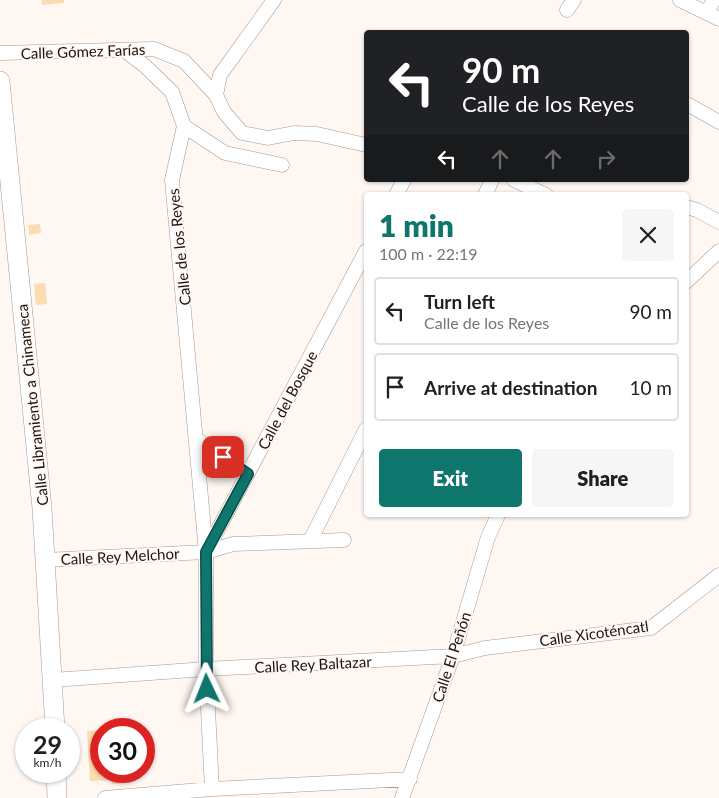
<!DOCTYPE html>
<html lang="en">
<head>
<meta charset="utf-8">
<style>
	:root { --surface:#fff; --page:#f6f6f6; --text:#202124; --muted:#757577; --line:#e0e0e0; --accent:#0f766e }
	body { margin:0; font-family:Lato,sans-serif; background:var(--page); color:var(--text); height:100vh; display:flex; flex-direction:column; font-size:19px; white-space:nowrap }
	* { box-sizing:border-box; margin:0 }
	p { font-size:16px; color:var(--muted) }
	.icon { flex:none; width:28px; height:28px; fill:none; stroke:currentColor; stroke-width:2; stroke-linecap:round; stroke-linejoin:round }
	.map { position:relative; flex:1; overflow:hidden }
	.panel { position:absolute; left:364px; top:192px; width:325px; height:325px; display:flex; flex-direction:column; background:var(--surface); border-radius:5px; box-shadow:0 1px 4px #0004 }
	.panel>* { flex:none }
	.hud { position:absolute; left:364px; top:30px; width:325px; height:152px; border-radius:5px; box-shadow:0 1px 4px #0004; background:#202124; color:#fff; overflow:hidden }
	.speed { position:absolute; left:15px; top:718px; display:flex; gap:10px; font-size:25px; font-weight:700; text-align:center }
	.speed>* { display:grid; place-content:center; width:65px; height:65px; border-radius:50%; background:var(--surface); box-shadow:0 1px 4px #0004; line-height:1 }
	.speed small { font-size:12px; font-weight:400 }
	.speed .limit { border:8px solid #d22; background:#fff; color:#111 }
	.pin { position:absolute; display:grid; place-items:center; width:42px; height:42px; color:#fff; margin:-21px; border-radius:10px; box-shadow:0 2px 8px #0006 }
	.me { position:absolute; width:55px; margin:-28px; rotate:358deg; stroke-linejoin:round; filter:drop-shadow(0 0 4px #0008) }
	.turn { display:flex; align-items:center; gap:18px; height:105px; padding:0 15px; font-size:22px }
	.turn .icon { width:65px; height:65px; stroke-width:2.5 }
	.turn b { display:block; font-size:35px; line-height:42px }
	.lanes { display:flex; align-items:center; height:48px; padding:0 15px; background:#0003; justify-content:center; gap:25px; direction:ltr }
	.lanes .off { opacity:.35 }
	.round { display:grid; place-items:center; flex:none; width:52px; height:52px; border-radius:5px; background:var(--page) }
	.summary { display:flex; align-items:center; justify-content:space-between; height:85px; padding:0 15px }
	h1 { font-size:30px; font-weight:800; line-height:38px; color:var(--accent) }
	.button { display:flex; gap:10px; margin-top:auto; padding:10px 15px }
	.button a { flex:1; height:58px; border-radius:5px; background:var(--accent); color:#fff; font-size:20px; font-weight:800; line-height:58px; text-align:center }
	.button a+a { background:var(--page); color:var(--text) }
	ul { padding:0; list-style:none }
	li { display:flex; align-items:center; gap:15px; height:68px; margin:0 10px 8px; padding:0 5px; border:2px solid var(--line); border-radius:5px }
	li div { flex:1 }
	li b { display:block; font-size:19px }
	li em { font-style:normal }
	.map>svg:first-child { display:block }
</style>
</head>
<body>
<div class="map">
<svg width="719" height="798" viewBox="0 0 719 798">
	<rect width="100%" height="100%" fill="#fef7f2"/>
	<path fill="#fcdcb2" d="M42,0H64V3L42,5Z
		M40,224L41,233L29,235L28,225Z
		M45,283L47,304L36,305L34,284Z
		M101,730V771H127L128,783L112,784V780L90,781L87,731Z"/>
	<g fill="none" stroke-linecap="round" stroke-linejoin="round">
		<g stroke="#a59992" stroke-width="15">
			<path id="street" d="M680,0L719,19
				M567,10L574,0
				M707,12L714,0
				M124,50L145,66L172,92L184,126L172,180L206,552V669L212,789
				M0,53L154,49L184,61L216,95L224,112L242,133L268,138L294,133L317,134L366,145
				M216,95L220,75L274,0
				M689,105L719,122
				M184,126L225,153L282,165
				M514,180L546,195
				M396,195L404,180
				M485,195L492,180
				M686,207L697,210L719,222
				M686,282L719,251
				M197,440L248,473
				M310,541L366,429
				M206,552L366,251
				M45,560L206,552L233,544L344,540
				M53,680L206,669L453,656L485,648L651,628L719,575
				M105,798L212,789L410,779
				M402,798L453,656L488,537L498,515"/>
		</g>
		<g stroke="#a59992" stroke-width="20">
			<path id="secondary" d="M0,81L42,508L55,729
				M56,771L57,798"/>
		</g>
		<use href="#street" stroke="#fff" stroke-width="14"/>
		<use href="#secondary" stroke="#fff" stroke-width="19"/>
	</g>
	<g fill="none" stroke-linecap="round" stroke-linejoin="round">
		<g stroke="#0a4d48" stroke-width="12">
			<path id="route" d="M207,689L206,552L248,474L223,457"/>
		</g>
		<use href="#route" stroke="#0f766e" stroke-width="9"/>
	</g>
	<g text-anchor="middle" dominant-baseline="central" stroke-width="4" stroke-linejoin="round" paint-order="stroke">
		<g font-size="15" fill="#1a1513" stroke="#fef7f2">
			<text transform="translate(83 51) rotate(-2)">Calle Gómez Farías</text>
			<text transform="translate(179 247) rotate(-96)">Calle de los Reyes</text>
			<text transform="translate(287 400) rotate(-62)">Calle del Bosque</text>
			<text transform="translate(32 405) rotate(-96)">Calle Libramiento a Chinameca</text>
			<text transform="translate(120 556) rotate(-3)">Calle Rey Melchor</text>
			<text transform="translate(594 633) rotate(-8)">Calle Xicoténcatl</text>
			<text transform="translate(451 657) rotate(-72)">Calle El Peñón</text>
			<text transform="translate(313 664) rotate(-3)">Calle Rey Baltazar</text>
		</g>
	</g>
</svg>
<div class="speed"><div>29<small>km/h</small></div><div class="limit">30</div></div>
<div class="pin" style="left:223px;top:457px;background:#d93025"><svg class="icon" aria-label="arrive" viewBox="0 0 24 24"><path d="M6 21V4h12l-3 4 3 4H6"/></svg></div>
<svg class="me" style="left:207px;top:689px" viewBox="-20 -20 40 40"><path d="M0-17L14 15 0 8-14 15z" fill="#0f766e" stroke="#fff" stroke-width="4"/></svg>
<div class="hud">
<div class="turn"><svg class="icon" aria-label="left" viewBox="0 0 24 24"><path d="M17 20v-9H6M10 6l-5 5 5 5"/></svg><div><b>90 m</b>Calle de los Reyes</div></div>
<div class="lanes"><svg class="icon" aria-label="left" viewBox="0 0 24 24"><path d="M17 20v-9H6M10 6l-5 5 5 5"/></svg><svg class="icon off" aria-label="ahead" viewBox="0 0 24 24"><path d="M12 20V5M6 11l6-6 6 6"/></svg><svg class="icon off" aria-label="ahead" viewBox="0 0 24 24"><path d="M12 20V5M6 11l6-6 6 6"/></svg><svg class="icon off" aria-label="right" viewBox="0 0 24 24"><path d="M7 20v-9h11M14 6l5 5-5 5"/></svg></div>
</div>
<section class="panel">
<div class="summary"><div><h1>1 min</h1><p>100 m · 22:19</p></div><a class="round"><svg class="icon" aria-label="close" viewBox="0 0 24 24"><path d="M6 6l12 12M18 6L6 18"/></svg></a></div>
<ul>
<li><svg class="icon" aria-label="left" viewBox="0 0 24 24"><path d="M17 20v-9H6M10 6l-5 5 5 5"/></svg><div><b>Turn left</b><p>Calle de los Reyes</p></div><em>90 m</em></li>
<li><svg class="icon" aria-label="arrive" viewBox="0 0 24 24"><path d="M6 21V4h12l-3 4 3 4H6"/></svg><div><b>Arrive at destination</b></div><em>10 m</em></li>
</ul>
<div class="button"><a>Exit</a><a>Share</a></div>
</section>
</div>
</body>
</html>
